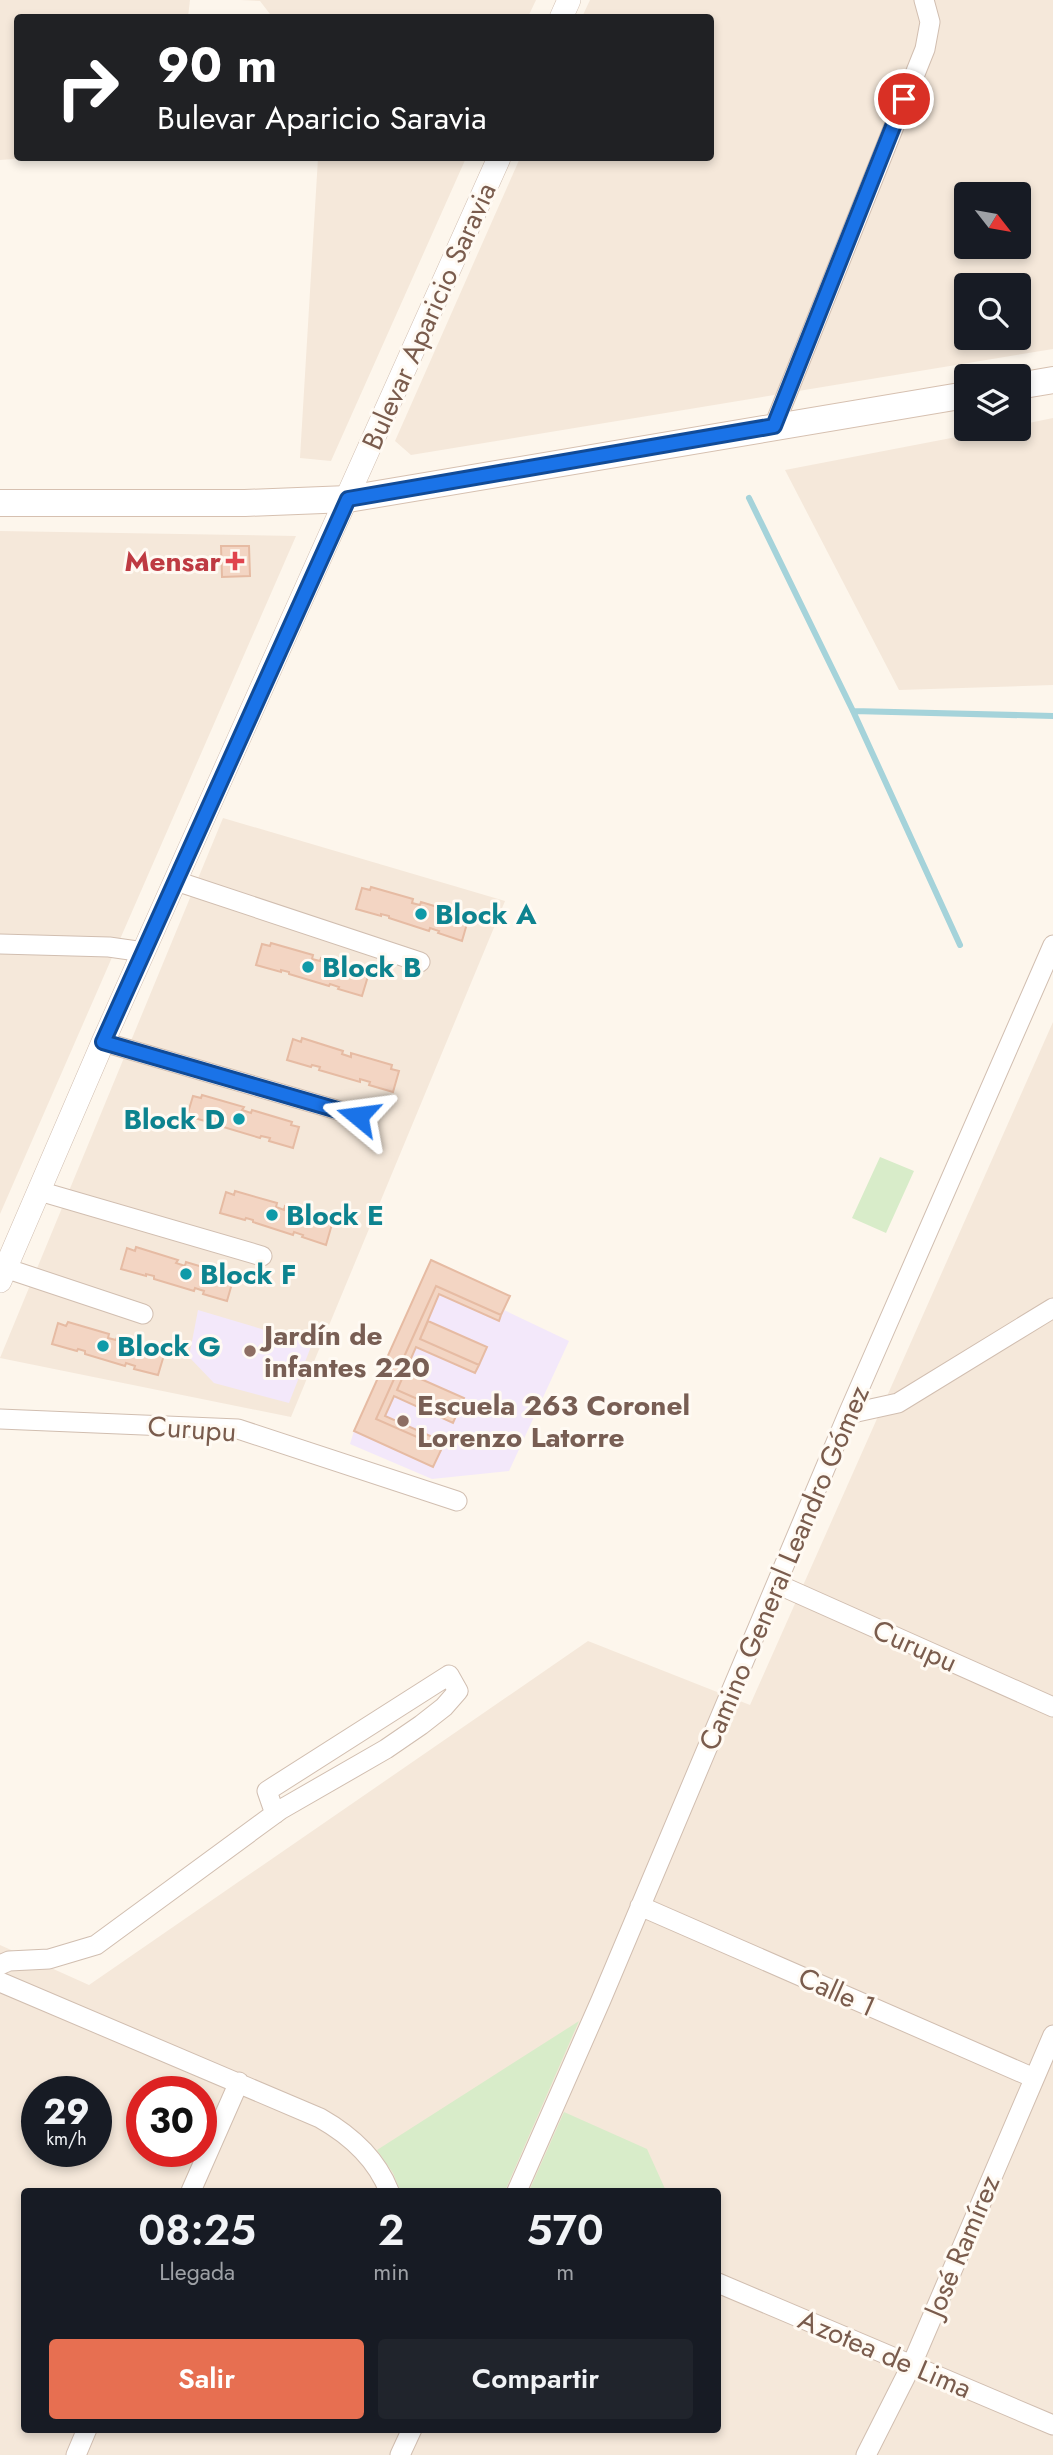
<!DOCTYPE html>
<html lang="es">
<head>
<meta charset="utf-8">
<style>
	:root { --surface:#171b24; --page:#20242c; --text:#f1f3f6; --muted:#9ea1a6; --accent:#e76f51 }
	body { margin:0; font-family:Jost,sans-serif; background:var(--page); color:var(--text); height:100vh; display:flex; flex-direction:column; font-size:26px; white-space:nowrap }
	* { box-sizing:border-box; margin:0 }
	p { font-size:23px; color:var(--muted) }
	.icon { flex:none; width:38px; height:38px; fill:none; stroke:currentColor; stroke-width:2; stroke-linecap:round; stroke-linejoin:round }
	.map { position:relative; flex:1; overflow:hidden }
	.side { position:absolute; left:21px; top:2188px; width:700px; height:245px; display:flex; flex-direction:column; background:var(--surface); border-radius:7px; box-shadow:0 4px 10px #0003 }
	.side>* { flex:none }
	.hud { position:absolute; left:14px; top:14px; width:700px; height:147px; border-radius:7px; box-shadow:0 4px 10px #0003; background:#202124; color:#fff; overflow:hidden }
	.needle { width:46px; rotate:121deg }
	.tools { position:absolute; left:954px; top:182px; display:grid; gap:14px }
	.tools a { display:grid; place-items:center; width:77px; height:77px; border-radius:7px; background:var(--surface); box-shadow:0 4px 10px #0003; font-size:35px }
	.speed { position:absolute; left:21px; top:2076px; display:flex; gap:14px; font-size:35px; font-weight:700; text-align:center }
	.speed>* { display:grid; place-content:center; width:91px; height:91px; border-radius:50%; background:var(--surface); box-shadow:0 4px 10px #0003; line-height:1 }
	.speed small { font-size:18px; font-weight:400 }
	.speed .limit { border:10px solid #d22; background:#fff; color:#111 }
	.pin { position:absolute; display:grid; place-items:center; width:60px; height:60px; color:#fff; margin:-30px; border:4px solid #fff; border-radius:50%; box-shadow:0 2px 7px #0007 }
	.me { position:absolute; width:77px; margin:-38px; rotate:286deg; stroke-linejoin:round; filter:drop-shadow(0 0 5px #0008) }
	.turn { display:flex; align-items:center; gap:24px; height:147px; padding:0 28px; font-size:32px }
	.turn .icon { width:91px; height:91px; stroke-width:2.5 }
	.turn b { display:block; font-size:49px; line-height:60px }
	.eta { display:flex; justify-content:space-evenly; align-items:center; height:119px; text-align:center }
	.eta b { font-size:42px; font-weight:600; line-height:49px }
	.action { display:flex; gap:14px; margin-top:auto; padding:14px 28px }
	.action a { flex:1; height:80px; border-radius:7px; background:var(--accent); color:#fff; font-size:28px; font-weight:600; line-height:80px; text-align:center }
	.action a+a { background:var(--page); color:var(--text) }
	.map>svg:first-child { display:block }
</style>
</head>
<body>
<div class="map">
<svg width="1053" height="2455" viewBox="0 0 1053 2455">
	<rect width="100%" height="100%" fill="#fdf6ec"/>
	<path fill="#f5e8da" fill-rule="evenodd" d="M0,0H190L188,17L18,18V158H28L0,160Z
		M240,0H536L528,17L273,18L260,1Z
		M590,0H1053V349L411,455L395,441L520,158H710V18L582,17ZM966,194H1018V247H966ZM966,285H1018V338H966Z
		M318,158H466L331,461L300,458Z
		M1053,418V685L899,690L785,470L998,429H1018L1019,425Z
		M0,531L296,536L0,1214Z
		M223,818L505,901L291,1417L0,1358Z
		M1053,1022V2455H0V1945L89,1985L588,1641L750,1705ZM37,2091H96V2151H37ZM142,2091H201V2151H142ZM24,2191H718V2429H24Z"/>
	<path fill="#f3e8fa" d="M431,1260L510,1296L504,1310L569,1341L509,1471L432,1479L350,1444L354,1431Z
		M198,1310L312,1344L289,1403L214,1383L189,1357Z"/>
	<path fill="#d8ecc9" d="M880,1157L914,1171L886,1233L852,1218Z
		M579,2021L505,2191H400L393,2173L377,2150Z
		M564,2112L647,2149L666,2191H529Z"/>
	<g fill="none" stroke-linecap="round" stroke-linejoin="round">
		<path stroke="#a5d3da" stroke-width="6" d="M749,498L853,711L960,945
			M853,711L1053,716"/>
	</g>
	<path fill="#f3d5c3" stroke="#e6bba3" stroke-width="2" d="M221,546H249L250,576L222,577Z
		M371,887L413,899L412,903L420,905L421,902L461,914L460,917L468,920L462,941L438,933L439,931L430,928L429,931L389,918V916L381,914V916L356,909L362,888L370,890Z
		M271,943L313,955L312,959L320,961L321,958L361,970L360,973L368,976L362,996L338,989L339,987L330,984L329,986L289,974V972L281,970V972L256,965L262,944L270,946Z
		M302,1038L343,1051L342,1054L351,1057V1053L392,1065L391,1069L399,1071L393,1092L369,1085L370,1082L360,1079V1082L319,1070L320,1067L312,1065L311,1067L287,1060L293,1039L301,1042Z
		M202,1095L244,1107L242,1110L251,1113L252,1110L292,1122L291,1125L299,1127L293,1148L269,1141L270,1138L261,1136L260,1138L220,1126V1124L212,1121V1123L187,1116L193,1096L201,1098Z
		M235,1191L277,1203L276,1207L284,1210L285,1206L325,1218L324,1221L332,1224L326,1245L302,1237L303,1235L294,1232L293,1235L253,1222V1220L246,1218L245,1220L220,1213L226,1192L234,1195Z
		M136,1247L178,1260L176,1263L185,1266L186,1262L226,1274L225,1278L233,1280L227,1301L203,1294L204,1291L195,1288L194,1291L154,1279V1276L146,1274V1276L121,1269L127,1248L135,1251Z
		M431,1260L510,1296L501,1315L436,1286L421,1319L376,1419L442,1448L433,1467L354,1431Z
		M436,1286L501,1315L499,1321L439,1294L420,1339L479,1365L475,1373L416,1347L397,1390L456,1416L453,1423L394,1396L385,1416L444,1442L442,1448L376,1419Z
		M428,1321L487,1347L479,1365L420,1339Z
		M68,1322L109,1334L108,1338L116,1340L117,1337L157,1349L156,1353L164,1355L158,1375L134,1369L135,1366L126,1363L125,1366L85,1354V1351L78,1349L77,1351L52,1344L58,1323L66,1326Z
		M405,1372L464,1398L456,1416L397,1390Z"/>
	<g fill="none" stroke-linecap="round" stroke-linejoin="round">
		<g stroke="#d1beb0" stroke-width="21">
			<path id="minor" d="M774,426L925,49L930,22L924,0
				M176,881L420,962
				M0,944L109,947L144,952
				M103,1042L358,1116
				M39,1191L262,1256
				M5,1268L143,1314
				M848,1414L898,1403L1053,1308
				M0,1419L238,1429L457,1501
				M777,1584L1053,1707
				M640,1906L1034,2078
				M0,1965L9,1961L49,1959L96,1945L280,1810L386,1749L421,1725L444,1707L458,1691L449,1675L267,1791L275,1814
				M0,1982L320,2118C350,2135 376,2158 389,2191
				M191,2191L239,2082
				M517,2191L601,2000L848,1414L1053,945
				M718,2283L1053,2425
				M76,2455L87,2429
				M400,2455L412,2429
				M866,2455L912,2364L1053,2035"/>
		</g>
		<g stroke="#d1beb0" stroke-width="24">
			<path id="tertiary" d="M561,18L569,0
				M0,1281L103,1042L499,158"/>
		</g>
		<g stroke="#d6c0b0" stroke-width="28">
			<path id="secondary" d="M1018,386L1053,380
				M0,503H245L348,499L966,395"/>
		</g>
		<use href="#minor" stroke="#fff" stroke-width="19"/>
		<use href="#tertiary" stroke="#fff" stroke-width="23"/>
		<use href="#secondary" stroke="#fff" stroke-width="26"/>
	</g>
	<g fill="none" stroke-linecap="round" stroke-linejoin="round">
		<g stroke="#114b97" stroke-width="18">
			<path id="route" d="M358,1116L103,1042L348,499L774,426L904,99"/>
		</g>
		<use href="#route" stroke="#1a73e8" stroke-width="12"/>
	</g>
	<path fill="#e0444e" stroke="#fffaf3" stroke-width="2.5" d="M231.5 550.5h7v7h7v7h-7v7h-7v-7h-7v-7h7z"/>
	<g fill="#0f9aa8" stroke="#fffaf3" stroke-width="2.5">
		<circle cx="421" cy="914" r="7"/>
		<circle cx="308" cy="967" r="7"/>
		<circle cx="239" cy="1119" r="7"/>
		<circle cx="272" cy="1215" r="7"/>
		<circle cx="186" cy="1274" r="7"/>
		<circle cx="103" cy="1346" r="7"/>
	</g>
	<g fill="#8d6e63" stroke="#fffaf3" stroke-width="2.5">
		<circle cx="250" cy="1351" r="7"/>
		<circle cx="403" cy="1421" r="7"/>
	</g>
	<g text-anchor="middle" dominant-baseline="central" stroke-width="6" stroke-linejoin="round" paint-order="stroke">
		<g font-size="28" fill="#7a5c4d" stroke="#fffaf3">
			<text transform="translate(429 316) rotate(-66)">Bulevar Aparicio Saravia</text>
			<text transform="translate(192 1429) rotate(4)">Curupu</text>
			<text transform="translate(784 1568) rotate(-67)">Camino General Leandro Gómez</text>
			<text transform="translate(915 1646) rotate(24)">Curupu</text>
			<text transform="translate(837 1992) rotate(24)">Calle 1</text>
			<text transform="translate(962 2246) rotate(-67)">José Ramírez</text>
			<text transform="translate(885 2354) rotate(23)">Azotea de Lima</text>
		</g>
		<g font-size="28" font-weight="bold" fill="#be3a42" stroke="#fffaf3" text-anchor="end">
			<text x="221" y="561">Mensar</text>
		</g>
		<g font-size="28" font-weight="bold" fill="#0d838f" stroke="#fffaf3" text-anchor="start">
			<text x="435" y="914">Block A</text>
			<text x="322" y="967">Block B</text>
			<text x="225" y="1119" text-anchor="end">Block D</text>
			<text x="286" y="1215">Block E</text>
			<text x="200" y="1274">Block F</text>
			<text x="117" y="1346">Block G</text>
		</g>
		<g font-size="28" font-weight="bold" fill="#785e54" stroke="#fffaf3" text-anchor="start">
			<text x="264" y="1335">Jardín de<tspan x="264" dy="32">infantes 220</tspan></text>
			<text x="417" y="1405">Escuela 263 Coronel<tspan x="417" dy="32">Lorenzo Latorre</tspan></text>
		</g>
	</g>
</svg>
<div class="tools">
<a><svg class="needle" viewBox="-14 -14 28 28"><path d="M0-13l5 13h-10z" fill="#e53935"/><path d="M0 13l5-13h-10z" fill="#9ea1a6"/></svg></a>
<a><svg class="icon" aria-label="search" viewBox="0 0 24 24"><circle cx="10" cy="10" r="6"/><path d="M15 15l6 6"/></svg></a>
<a><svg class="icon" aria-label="layers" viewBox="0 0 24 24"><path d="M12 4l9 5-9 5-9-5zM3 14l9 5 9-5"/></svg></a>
</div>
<div class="speed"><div>29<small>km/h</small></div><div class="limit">30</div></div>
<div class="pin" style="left:904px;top:99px;background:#d93025"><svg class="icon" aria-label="arrive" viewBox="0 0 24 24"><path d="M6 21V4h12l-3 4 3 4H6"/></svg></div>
<svg class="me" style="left:358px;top:1116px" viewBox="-20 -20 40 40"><path d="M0-17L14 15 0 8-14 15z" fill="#1a73e8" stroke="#fff" stroke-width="4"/></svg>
<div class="hud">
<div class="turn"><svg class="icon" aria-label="right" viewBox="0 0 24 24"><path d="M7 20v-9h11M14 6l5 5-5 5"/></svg><div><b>90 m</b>Bulevar Aparicio Saravia</div></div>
</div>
<section class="side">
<div class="eta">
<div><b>08:25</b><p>Llegada</p></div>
<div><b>2</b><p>min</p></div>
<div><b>570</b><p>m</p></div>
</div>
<div class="action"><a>Salir</a><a>Compartir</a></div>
</section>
</div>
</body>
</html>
